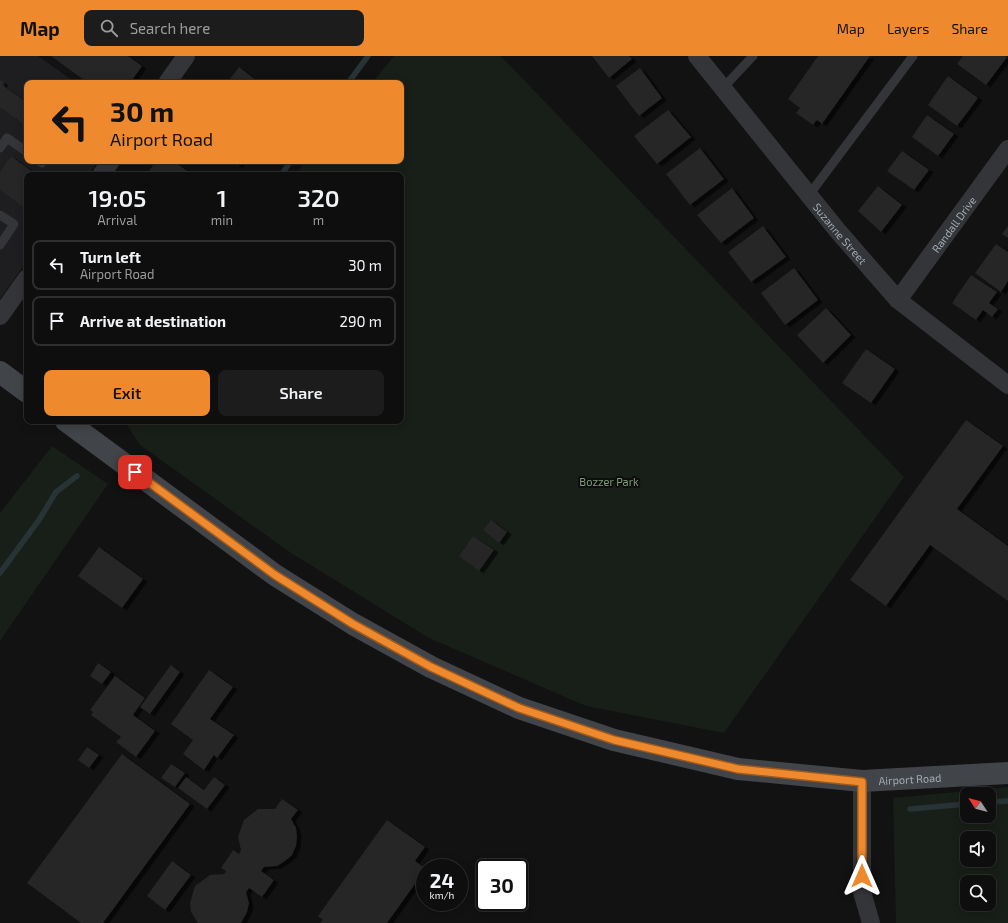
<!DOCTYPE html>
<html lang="en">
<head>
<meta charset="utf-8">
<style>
	:root { --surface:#0e0e0e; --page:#1c1c1c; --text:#f1f3f6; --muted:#9b9c9e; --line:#2e2e2e; --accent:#ef892e }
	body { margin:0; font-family:"Exo 2",sans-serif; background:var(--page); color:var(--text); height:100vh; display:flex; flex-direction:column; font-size:15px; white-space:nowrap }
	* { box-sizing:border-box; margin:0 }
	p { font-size:13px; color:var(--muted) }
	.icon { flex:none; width:22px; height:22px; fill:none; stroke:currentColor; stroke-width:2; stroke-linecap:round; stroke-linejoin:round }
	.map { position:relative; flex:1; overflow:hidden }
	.drawer { position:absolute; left:24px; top:116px; width:380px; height:252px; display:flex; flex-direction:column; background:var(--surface); border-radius:8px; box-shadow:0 2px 10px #0003,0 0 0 1px var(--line) }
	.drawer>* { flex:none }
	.guide { position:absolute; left:24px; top:24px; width:380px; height:84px; border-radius:8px; box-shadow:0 2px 10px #0003,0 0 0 1px var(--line); background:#ef892e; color:#111; overflow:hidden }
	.needle { width:26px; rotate:306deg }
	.tools { position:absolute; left:960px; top:731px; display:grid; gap:8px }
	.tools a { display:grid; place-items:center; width:36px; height:36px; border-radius:8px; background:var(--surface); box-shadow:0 2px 10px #0003,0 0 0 1px var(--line); font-size:20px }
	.speed { position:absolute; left:416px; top:803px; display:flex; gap:8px; font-size:20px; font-weight:700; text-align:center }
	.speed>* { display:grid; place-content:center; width:52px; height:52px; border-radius:50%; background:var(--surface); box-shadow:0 2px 10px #0003,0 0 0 1px var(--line); line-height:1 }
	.speed small { font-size:10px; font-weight:400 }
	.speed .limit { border:2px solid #111; border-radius:6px; background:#fff; color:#111 }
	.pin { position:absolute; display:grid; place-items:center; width:34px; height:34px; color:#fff; margin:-17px; border-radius:8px; box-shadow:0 2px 6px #0006 }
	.me { position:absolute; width:44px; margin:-22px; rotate:0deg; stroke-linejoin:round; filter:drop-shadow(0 0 3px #0008) }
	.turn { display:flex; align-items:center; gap:14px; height:84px; padding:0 20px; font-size:18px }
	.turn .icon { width:52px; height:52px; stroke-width:2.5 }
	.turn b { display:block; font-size:28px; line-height:34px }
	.eta { display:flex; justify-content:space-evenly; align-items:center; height:68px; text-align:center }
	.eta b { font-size:24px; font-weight:600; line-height:28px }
	.action { display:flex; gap:8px; margin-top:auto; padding:8px 20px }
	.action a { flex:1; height:46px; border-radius:8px; background:var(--accent); color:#111; font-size:16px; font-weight:600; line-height:46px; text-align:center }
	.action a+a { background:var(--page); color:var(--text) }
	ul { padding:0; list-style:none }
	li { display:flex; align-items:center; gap:12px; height:50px; margin:0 8px 6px; padding:0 12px; border:2px solid var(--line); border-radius:8px }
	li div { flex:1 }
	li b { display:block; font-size:15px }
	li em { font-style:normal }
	header { display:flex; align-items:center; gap:24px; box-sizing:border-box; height:56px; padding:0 20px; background:var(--accent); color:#111 }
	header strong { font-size:19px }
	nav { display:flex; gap:22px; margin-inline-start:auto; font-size:14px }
	.search { width:280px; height:36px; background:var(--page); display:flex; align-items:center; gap:10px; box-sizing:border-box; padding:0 14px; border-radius:8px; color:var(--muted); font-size:15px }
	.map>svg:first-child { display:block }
</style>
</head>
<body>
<header>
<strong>Map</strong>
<div class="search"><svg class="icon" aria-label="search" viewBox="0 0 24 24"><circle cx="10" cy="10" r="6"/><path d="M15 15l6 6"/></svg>Search here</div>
<nav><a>Map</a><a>Layers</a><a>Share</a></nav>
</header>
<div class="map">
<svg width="1008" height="867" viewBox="0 0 1008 867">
	<defs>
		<filter id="shadow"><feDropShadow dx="4.5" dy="2.5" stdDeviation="0" flood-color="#0009"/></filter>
	</defs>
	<rect width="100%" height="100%" fill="#121213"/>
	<path fill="#1e1e20" d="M0,0H38L76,27H27V105H98L88,119H27V205L0,243Z"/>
	<path fill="#181e18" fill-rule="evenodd" d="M394,0H501L904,421L724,677L586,650L429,582L291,497L140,389L127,369L130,365H401V119H295L307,105H401V27H372Z
		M52,390L108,428L0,585V457Z
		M1008,731V867H896L893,742ZM967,738H989V760H967ZM967,782H989V804H967ZM967,826H989V848H967Z"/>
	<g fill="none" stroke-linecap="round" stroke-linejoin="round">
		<path stroke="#283336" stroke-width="5.5" d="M348,27L368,0
			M281,119L291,105
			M0,517L39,464L56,436L77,420
			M989,746L1008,745
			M910,753L967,748"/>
	</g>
	<path fill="#252527" filter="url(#shadow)" d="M51,0H128L142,10L130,27H88Z
		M592,0H629L632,3L609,22Z
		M818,0H870L822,68L817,64L813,69L796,57L800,52L788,43Z
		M963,0H1005L1007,1L986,29L957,8Z
		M239,11L260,27H227Z
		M640,12L662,42L639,60L616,30Z
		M948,20L978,42L957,70L928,49Z
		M0,24L4,27L2,29L27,46L26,70L0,51Z
		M668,54L691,81L657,108L634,80Z
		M927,59L954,78L938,100L912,81Z
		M700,92L724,123L690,149L666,118Z
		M902,95L929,114L914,134L887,115Z
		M11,100L37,119H27V154L0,134V116Z
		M156,105H173L193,119H146Z
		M231,105H242L238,110Z
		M878,130L902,149L881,176L858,155Z
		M732,132L754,162L721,187L697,159Z
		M763,170L786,201L751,226L728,196Z
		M1008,170V182L1002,178Z
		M996,188L1008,196V225L1001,236L975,217Z
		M794,212L818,244L785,269L761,237Z
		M971,219L997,236L989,247L998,253L992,261L983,254L976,264L952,247Z
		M826,252L851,279L823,307L797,279Z
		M866,293L895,313L871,347L842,327Z
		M966,364L1003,390L957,453L1008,490V545L930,489L886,550L850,524Z
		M491,464L507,476L499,487L483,474Z
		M473,480L494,494L479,515L459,500Z
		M99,491L143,523L122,552L78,520Z
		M98,607L111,616L102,628L90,620Z
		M171,609L180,616L150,658L140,651Z
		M209,614L233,631L210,663L234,679L217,702L214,699L204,714L183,698L193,684L171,668Z
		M115,620L145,642L133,659L155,675L136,701L116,686L121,681L91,659L93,656L90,654Z
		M87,691L99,699L89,712L78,704Z
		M122,698L190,748L103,867H81L27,827Z
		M171,708L185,717L175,731L161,722Z
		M186,721L204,734L214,721L225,729L207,753L178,732Z
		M282,743L298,754L291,763L296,772L297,781L296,790L292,799L285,805L277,810L264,811L261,815L274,824L262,841L249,832L246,836L249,847L247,856L241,867H198L191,856L190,847L195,830L210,819L224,818L226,815L221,812L233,794L239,798L241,794L238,781L244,764L258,753H275Z
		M387,764L425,791L415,805L425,812V814L387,867H320L323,864L318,860Z
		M172,805L191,819L165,854L147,840Z"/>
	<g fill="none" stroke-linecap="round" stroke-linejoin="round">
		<path stroke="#333538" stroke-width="9" d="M723,32L753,0
			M0,92L7,82L27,96
			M39,105L42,107
			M809,139L913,0
			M0,159L14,168L0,189"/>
		<g stroke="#333538" stroke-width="18">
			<path id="s1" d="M697,0L837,174L898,244L1008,329"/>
			<path d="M167,27L186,0"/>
			<path d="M101,119L111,105"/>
			<path id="s2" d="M898,244L1008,93"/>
			<path d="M0,260L27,222"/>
			<path d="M862,725V836L871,867"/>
		</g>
		<g stroke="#414448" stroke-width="22">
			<path d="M0,316L27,336"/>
			<path id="s3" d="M66,365L275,519L353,568L431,611L519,652L614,684L738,713L862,725L1008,717"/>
		</g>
	</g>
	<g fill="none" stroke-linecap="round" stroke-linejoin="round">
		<g stroke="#9b591e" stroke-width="10">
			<path id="route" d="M135,416L275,519L353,568L431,611L519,652L614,684L738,713L862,726V820"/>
		</g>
		<use href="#route" stroke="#ef892e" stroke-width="7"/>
	</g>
	<g text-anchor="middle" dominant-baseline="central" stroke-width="4" stroke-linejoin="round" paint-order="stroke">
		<g font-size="11" fill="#a3abb4" stroke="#0d0d0e">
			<text stroke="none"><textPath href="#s2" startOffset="94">Randall Drive</textPath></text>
			<text stroke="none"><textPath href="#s1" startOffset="228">Suzanne Street</textPath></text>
			<text stroke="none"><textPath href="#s3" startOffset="938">Airport Road</textPath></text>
		</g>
		<g font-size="11" fill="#7f9f7a" stroke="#0d0d0e">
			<text x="609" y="425">Bozzer Park</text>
		</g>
	</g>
</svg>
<div class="tools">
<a><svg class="needle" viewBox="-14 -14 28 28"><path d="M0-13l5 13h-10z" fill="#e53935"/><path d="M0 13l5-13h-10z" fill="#9b9c9e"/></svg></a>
<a><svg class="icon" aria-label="sound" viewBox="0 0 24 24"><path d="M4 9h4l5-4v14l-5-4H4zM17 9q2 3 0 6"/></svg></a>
<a><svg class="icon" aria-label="search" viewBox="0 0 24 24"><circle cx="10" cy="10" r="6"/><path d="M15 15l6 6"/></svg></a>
</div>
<div class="speed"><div>24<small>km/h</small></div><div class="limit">30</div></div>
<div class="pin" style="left:135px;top:416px;background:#d93025"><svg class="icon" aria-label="arrive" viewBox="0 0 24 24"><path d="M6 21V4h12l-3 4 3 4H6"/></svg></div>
<svg class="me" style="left:862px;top:820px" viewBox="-20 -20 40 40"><path d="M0-17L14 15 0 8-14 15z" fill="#ef892e" stroke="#fff" stroke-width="4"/></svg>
<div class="guide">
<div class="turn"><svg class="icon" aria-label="left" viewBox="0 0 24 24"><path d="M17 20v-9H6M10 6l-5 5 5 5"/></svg><div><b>30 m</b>Airport Road</div></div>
</div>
<section class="drawer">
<div class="eta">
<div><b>19:05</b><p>Arrival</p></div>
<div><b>1</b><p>min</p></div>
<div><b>320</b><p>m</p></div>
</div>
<ul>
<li><svg class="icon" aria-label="left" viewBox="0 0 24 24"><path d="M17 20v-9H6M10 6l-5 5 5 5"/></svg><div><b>Turn left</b><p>Airport Road</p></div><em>30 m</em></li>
<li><svg class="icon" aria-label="arrive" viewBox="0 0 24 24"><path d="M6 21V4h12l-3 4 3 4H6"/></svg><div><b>Arrive at destination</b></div><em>290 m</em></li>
</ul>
<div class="action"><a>Exit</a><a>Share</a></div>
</section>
</div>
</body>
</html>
